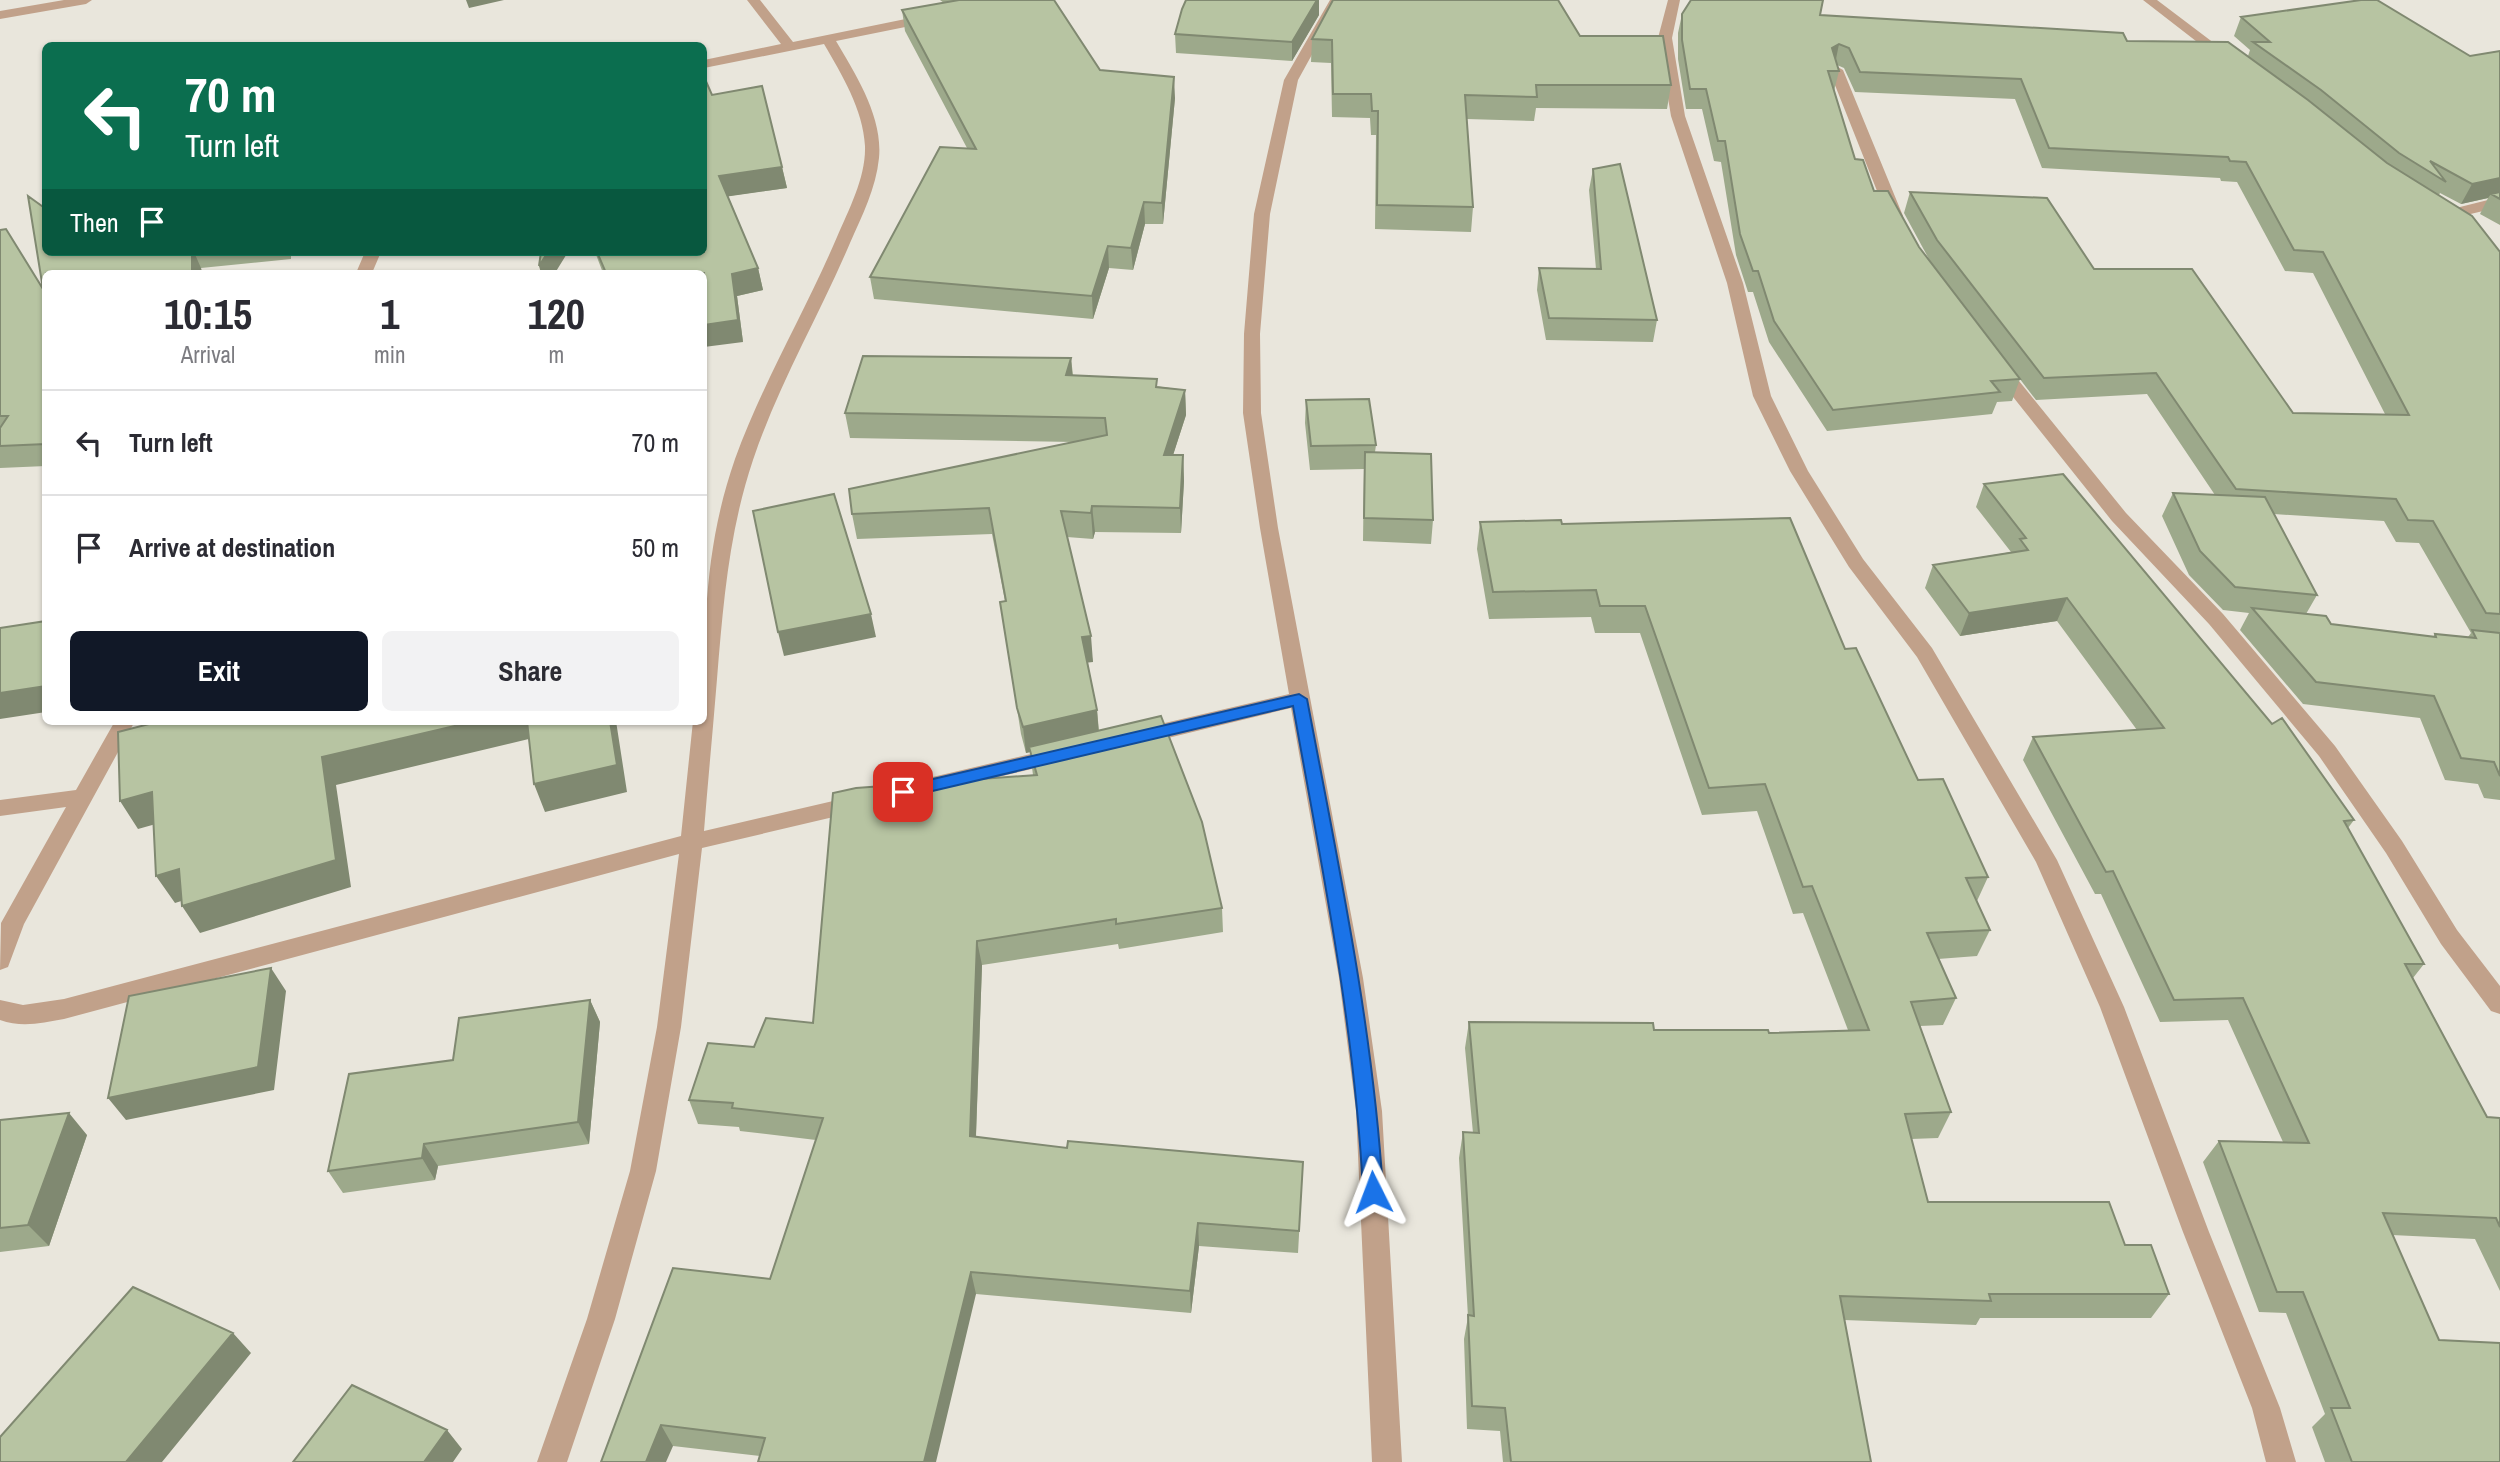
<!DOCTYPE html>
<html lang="en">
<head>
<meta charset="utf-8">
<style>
	:root { --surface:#fff; --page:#f2f2f3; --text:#2b2b33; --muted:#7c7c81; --line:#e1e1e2; --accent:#111827 }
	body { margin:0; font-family:"Archivo Narrow",sans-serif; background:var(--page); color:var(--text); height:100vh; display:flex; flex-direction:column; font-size:26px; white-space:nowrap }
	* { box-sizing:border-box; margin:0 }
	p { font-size:23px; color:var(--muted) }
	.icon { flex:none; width:38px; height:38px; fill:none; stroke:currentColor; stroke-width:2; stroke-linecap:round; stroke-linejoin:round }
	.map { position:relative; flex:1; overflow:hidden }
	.details { position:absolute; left:42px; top:270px; width:665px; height:455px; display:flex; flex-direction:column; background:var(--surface); border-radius:10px; box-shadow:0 2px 5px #0004 }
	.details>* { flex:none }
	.top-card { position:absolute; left:42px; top:42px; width:665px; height:214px; border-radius:10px; box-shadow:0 2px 5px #0004; background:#0b6e4f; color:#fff; overflow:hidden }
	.pin { position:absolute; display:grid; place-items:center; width:60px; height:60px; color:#fff; margin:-30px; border-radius:14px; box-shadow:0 4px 10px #0006 }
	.me { position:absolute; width:77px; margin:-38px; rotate:357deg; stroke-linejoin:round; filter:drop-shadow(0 0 5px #0008) }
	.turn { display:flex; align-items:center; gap:24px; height:147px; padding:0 28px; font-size:32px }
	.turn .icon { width:91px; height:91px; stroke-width:2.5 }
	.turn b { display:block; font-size:49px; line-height:60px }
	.then { display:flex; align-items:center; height:66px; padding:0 28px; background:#0003; gap:14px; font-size:26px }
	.eta { display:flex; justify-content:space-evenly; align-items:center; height:119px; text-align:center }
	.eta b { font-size:42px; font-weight:700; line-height:49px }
	.primary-button { display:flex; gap:14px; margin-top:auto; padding:14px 28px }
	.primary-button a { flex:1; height:80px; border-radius:10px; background:var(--accent); color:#fff; font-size:28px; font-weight:700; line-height:80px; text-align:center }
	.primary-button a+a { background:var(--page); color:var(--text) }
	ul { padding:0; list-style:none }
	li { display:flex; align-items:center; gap:21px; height:105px; padding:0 28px; border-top:2px solid var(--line) }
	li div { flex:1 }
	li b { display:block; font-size:26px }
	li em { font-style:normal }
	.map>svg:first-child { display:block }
</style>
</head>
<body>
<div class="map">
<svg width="2500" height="1462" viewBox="0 0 2500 1462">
	<rect width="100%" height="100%" fill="#e9e6dc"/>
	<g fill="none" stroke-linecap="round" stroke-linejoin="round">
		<path fill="#c1a18a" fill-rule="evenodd" d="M64,0H92L86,4L0,19V11Z
			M747,0H760L793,42L930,14L937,18L930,22L836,41C856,75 883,117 879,158C876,188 862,216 850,243C819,316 778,385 753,460C729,531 723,605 717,679C713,729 708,780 704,831L859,795L867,797L870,803L867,809L859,811L702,848L681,1027L656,1171L615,1319L567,1462H537L587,1319L630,1171L657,1027L679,854L64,1019C42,1023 22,1028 0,1020V1000L23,1005L64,999L681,836L693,721H704C704,629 704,548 735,459C763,382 805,312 837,237C849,209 866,177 865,146C863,109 842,75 824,44L704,68V60L781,44Z
			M1330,0H1342L1298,80L1270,214L1260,334L1261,413L1278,528L1363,978L1382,1111L1402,1462H1372L1356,1111L1339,978L1291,708L1139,745L1132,742L1128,737L1132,732L1139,729L1289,694L1260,528L1243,413L1244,334L1254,214L1284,80Z
			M1668,0H1680L1672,38L1685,116L1743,283L1771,396L1808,471L1863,559L1932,648L2057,860L2124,1007L2209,1232L2280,1408L2296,1462H2266L2252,1408L2183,1232L2100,1007L2036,862L1917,657L1849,567L1790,471L1753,396L1727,283L1671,116L1658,38Z
			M2143,0H2157L2235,59L2228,63L2223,62Z
			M1836,66L1843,70L1903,216L1900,219L1895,221L1887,216L1829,70Z
			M2500,197V207L2441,221L2433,216L2436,213Z
			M365,252H381L372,273H356Z
			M2000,364L2006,365L2126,513L2223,614L2335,746L2402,841L2457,930L2500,986V1014L2491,1011L2441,944L2386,853L2319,756L2209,624L2112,521L1994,373L1992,369L1994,365Z
			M115,721H135L24,924L8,967L0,970L1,923L66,807L0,816V800L76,790Z
			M1056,748L1064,751L1067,756L1064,761L924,795L916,793L913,787L916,781L924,779Z"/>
	</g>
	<path fill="#9da98b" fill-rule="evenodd" d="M940,0H1054L1100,70L1175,98L1163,224H1145L1133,270L1109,268L1093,319L874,299L870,277L967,148L905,31L902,10L944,3Z
		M1186,0H1319V15L1292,61L1176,53L1175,34Z
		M1682,14L1820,15L2127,41L2248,56L2250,50L2234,36L2241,17L2470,56L2500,51V225L2480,214L2488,198L2461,204L2440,193L2439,195L2500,252V800L2484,798L2478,784L2445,780L2420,718L2303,704L2240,630L2249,613L2223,610L2189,575L2162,516L2173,493L2215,495L2147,394L2036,400L1930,261L1904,213L1910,192L2094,269L2293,413L2385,414L2313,273L2285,271L2237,182L2221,181L2220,178L2042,168L2015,99L1855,92L1844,68L1837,65L1839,71L1834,91L1855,159L1874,191L1919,247L2020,379L2012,401L1997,402L1992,414L1827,431L1769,342L1753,292H1748L1736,255L1721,162L1714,161L1702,109H1686L1678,59V33ZM2274,514L2384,521L2396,542L2419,543L2471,633L2468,637L2435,634L2433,637L2331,624L2306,614L2317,595Z
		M1580,36L1671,85L1667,109L1536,108L1534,121L1467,119L1473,207L1471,232L1375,229L1376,135H1371L1370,118L1332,117L1331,63L1311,62L1312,39Z
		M712,95L782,167L787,188L728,196L758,268L763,290L737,296L743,342L704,273H603L595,252H704Z
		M1593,169L1657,320L1653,342L1546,340L1537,290L1539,268L1596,269L1589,190Z
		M0,230L43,289L46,252H291V259L201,268L202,273H46V466L0,468Z
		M1071,358L1073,375L1185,390L1186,415L1173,455H1183L1184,481L1181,533L1095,532L1093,539L1067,537L1093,662H1087L1097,710L1099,731L1222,908L1223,932L1119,949L1118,944L982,965L976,1137L1067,1148L1303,1162L1298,1253L1199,1246L1191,1313L976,1294L760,1456L673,1446L601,1462L770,1279L816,1140L740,1131L739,1127L698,1124L689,1100L754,1047L813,1023L1033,775L1030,752L1026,753L1021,734L1000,602L1005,601L992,534L857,539L852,514L1074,442L850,438L845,413Z
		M1306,400L1376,445L1375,452L1433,520L1431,544L1363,541L1364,469L1310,470L1305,423Z
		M1984,484L2272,724L2354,820L2348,828L2424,964L2413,978L2487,1117L2500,1118V1291L2475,1239L2392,1235L2439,1340L2500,1462H2325L2312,1427L2325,1414L2286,1313L2259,1312L2203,1162L2219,1141L2283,1142L2228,1020L2160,1022L2101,894H2095L2023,760L2033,737L2137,730L2057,621L1960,636L1925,588L1933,565L2011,552L1976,507Z
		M1480,522L1562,524L1845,649L1918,780L1988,877L1977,901L1990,930L1977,956L1938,959L1956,998L1943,1025L1920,1026L1951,1112L1938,1138L1911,1139L1928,1202L2125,1245L2169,1294L2151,1318H1980L1976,1325L1844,1320L1871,1462H1503L1500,1431L1467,1429L1464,1339L1468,1317L1459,1158L1463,1132L1473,1133L1465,1048L1469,1022L1654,1030L1769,1033L1848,1030L1803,913L1793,914L1757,811L1702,815L1640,633H1595L1591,617L1489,619L1477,549Z
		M590,1000L600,1022L589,1144L438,1166L435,1180L343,1193L328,1171L453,1060Z
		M0,1120L87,1135L49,1246L0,1252Z"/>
	<path fill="#808971" d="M466,0H504L469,8Z
		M1317,0H1319V15L1292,61V42Z
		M1839,44L1835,64L1832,48Z
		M1174,77L1175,98L1163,224L1162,203Z
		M782,167L787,188L724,197L719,176Z
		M2500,178V195L2491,194L2488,198L2461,204L2472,184Z
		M1144,202L1145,224L1133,270L1131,248Z
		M1108,246L1109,268L1093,319L1092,296Z
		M192,252H194L201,268L202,273H192Z
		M548,252H568L555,273H541L539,266Z
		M758,268L763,290L737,296L743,342L704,347V325L732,274Z
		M1071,358L1073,383L1066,375Z
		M1185,390L1186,415L1165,480L1164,455Z
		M1183,455L1184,481L1181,533L1180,508Z
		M1092,506L1095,532L1093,539L1091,513Z
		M2067,598L2057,621L1960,636L1969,613Z
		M871,614L876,637L784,656L778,632Z
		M1091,636L1093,662L1084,663L1082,637Z
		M46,686V712L0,719V693Z
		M1097,710L1099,736L1029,747L1030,752L1026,753L1023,727Z
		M476,721H530L537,737L336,785L351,887L200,933L182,906L322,757Z
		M610,721H616L627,792L545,812L534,784Z
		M152,792L170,820L138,829L120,801Z
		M179,869L197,896L175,903L156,876Z
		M977,941L982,965L975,1160L970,1136Z
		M271,968L286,991L274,1090L126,1120L108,1098Z
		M590,1000L600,1022L589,1144L578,1122Z
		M69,1113L87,1135L49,1246L28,1225Z
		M424,1144L438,1166L435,1180L422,1158Z
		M1198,1223L1199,1246L1191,1313L1190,1291Z
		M971,1272L976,1294L936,1462H924Z
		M233,1333L251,1353L162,1462H126Z
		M661,1425L673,1446L666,1462H646Z
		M447,1430L462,1449L453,1462H424Z"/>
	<path fill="#b7c4a2" stroke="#808971" stroke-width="2" d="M959,0H1054L1100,70L1174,77L1162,203L1144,202L1131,248L1108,246L1092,296L870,277L940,147L976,149L902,10Z
		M1186,0H1317L1292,42L1175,34L1182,9Z
		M1333,0H1558L1580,36H1663L1671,85H1536L1537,97L1465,95L1473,207L1377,205L1378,111H1372L1371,94H1333L1332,40L1312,39Z
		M1691,0H1823L1820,15L2123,33L2127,41L2228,42L2308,100L2387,163L2472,216L2500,252V614L2486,613L2433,521L2408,520L2396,499L2236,489L2156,373L2044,378L1937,240L1910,192L2047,198L2094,269H2192L2293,413L2409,415L2323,252L2294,250L2246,162L2230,161L2228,157L2049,148L2021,79L1860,72L1849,48L1839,44L1832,48L1839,71H1828L1855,159L1863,160L1874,191H1888L1919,247L2020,379L1991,381L2000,392L1833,410L1774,321L1758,271H1753L1740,234L1725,141H1718L1706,89H1690L1682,40V14Z
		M2361,0H2377L2470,56L2500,51V178L2472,184L2430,161L2446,182L2399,153L2321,90L2253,42H2270L2241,17Z
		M704,79H705L712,95L762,86L782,167L719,176L758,268L732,274L738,320L704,325V273H606L597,252H704Z
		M1620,164L1657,320L1549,318L1539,268L1601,269L1593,169Z
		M2500,192V199L2491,194Z
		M28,196L46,209V252H192V273H46V444L0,446V428L8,416H0V230L6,229L43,289Z
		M541,252H548L539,266Z
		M863,356L1071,358L1066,375L1157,379L1156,387L1185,390L1164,455H1183L1180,508L1092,506L1091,513L1061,511L1091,636L1082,637L1097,710L1023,727L1017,708L1000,602L1006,601L989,508L852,514L849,489L1107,435L1105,418L845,413Z
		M1369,399L1376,445L1311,446L1306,400Z
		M1365,452L1431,454L1433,520L1364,518Z
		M2063,474L2272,724L2282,718L2354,820L2344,821L2424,964H2405L2487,1117L2500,1118V1227L2496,1218L2383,1213L2439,1340L2500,1343V1462H2352L2331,1408H2350L2303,1292H2277L2219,1141L2309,1143L2243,998L2174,1000L2113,871L2106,872L2033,737L2164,728L2067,598L1969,613L1933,565L2028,550L2020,539L2026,538L1984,484Z
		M2173,493L2265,497L2317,595L2235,587L2200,551Z
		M834,494L871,614L778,632L753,511Z
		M1790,518L1845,649L1856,648L1918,780L1943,779L1988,877L1966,878L1990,930L1927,933L1956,998L1911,1002L1951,1112L1905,1114L1928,1202H2109L2125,1245H2151L2169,1294H1989L1991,1301L1840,1296L1871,1462H1511L1505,1408L1472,1406L1468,1315L1474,1316L1463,1132L1479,1133L1469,1022L1653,1023L1654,1030H1768L1769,1033L1869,1030L1812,886L1803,887L1765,784L1709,788L1645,606H1600L1596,590L1493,592L1480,522L1561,520L1562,524Z
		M2252,608L2326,616L2331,624L2436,637L2435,634L2476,638L2472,630L2500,633V776L2494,762L2461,758L2434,696L2316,682Z
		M46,621V686L0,693V628Z
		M1161,716L1202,822L1222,908L1116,924V919L977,941L970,1136L1067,1148L1068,1141L1303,1162L1299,1231L1198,1223L1190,1291L971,1272L924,1462H758L765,1438L661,1425L646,1462H601L673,1268L770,1279L823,1118L732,1108L733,1103L689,1100L708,1043L754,1047L766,1018L813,1023L833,793L856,788L1037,775L1029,747Z
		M153,721H476L322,757L336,860L182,906L179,869L156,876L152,792L120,801L118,732L153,723Z
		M527,721H610L617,765L534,784Z
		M271,968L258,1067L108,1098L129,996Z
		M590,1000L578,1122L424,1144L422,1158L328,1171L349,1074L453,1060L459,1018Z
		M69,1113L28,1225L0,1228V1120Z
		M133,1287L233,1333L126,1462H0V1437Z
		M352,1385L447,1430L424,1462H293Z"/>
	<path fill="#1a73e8" stroke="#114b97" stroke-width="2" d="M1299,694L1307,699C1338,863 1373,1026 1383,1192L1380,1199L1373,1201L1366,1199L1363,1192C1355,1028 1322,868 1293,706L903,798L895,792L903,786Z"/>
</svg>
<div class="pin" style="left:903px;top:792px;background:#d93025"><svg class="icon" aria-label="arrive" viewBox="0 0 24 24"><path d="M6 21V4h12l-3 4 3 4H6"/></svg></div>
<svg class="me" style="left:1373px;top:1192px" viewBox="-20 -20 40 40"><path d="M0-17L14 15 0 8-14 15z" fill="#1a73e8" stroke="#fff" stroke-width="4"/></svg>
<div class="top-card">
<div class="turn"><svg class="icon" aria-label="left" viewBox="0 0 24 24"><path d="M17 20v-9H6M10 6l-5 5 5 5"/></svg><div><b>70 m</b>Turn left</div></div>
<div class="then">Then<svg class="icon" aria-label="arrive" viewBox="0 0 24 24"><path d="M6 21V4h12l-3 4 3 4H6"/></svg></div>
</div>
<section class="details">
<div class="eta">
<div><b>10:15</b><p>Arrival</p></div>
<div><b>1</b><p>min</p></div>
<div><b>120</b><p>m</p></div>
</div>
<ul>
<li><svg class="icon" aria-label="left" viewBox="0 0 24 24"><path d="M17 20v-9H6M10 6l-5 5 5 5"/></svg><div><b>Turn left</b></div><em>70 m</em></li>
<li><svg class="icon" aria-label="arrive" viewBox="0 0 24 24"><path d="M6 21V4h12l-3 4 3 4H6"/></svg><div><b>Arrive at destination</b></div><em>50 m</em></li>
</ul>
<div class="primary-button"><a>Exit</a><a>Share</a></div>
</section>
</div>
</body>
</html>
